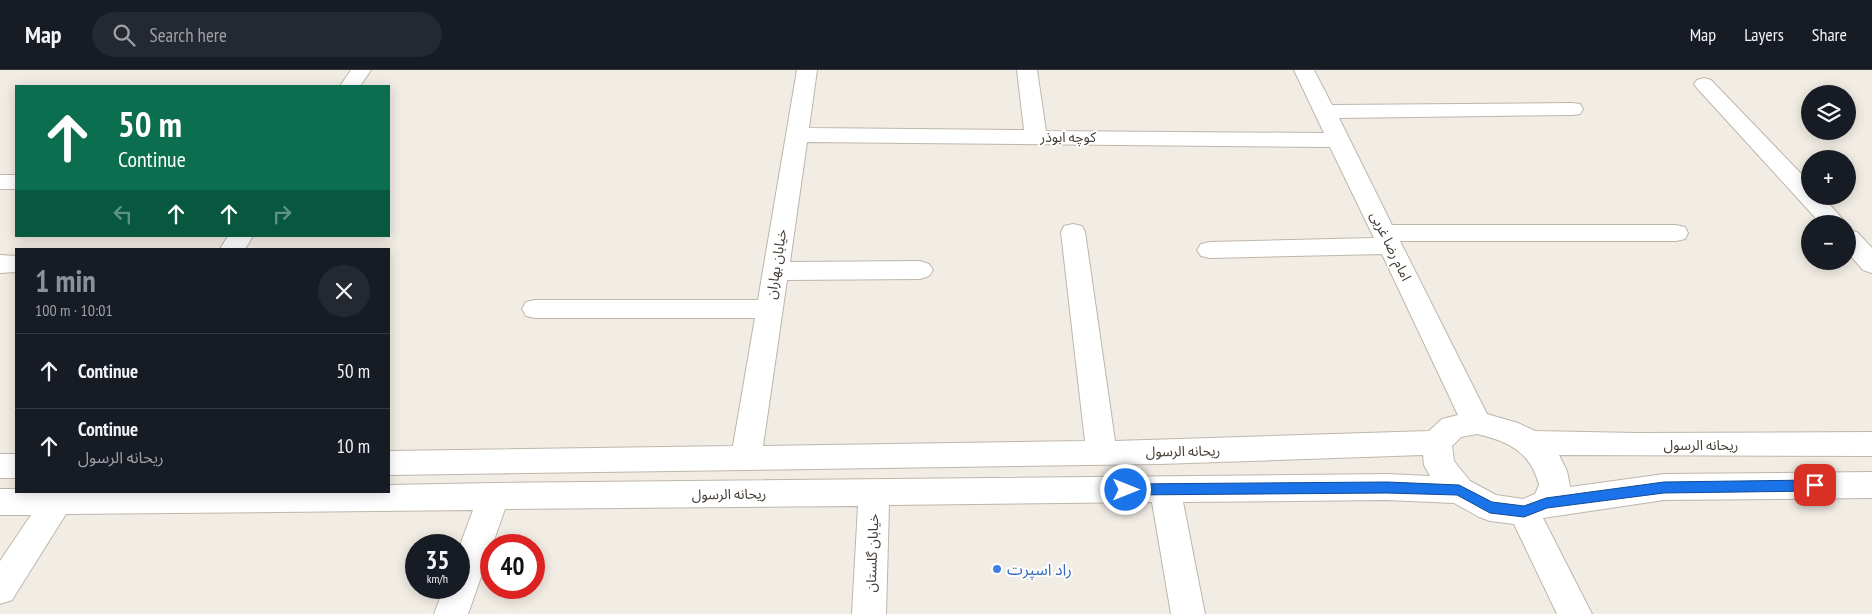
<!DOCTYPE html>
<html lang="en">
<head>
<meta charset="utf-8">
<style>
	:root { --surface:#171b24; --page:#242831; --text:#f1f3f6; --muted:#9ea1a6; --line:#363941; --accent:#8c9099 }
	body { margin:0; font-family:"PT Sans Narrow","Noto Sans Arabic",sans-serif; background:var(--page); color:var(--text); height:100vh; display:flex; flex-direction:column; font-size:19px; white-space:nowrap }
	* { box-sizing:border-box; margin:0 }
	p { font-size:16px; color:var(--muted) }
	.icon { flex:none; width:28px; height:28px; fill:none; stroke:currentColor; stroke-width:2; stroke-linecap:round; stroke-linejoin:round }
	.map { position:relative; flex:1; overflow:hidden }
	.drawer { position:absolute; left:15px; top:178px; width:375px; height:245px; display:flex; flex-direction:column; background:var(--surface); border-radius:0px; box-shadow:0 2px 12px #0003 }
	.drawer>* { flex:none }
	.banner { position:absolute; left:15px; top:15px; width:375px; height:152px; border-radius:0px; box-shadow:0 2px 12px #0003; background:#0b6e4f; color:#fff; overflow:hidden }
	.controls { position:absolute; left:1801px; top:15px; display:grid; gap:10px }
	.controls a { display:grid; place-items:center; width:55px; height:55px; border-radius:50%; background:var(--surface); box-shadow:0 2px 12px #0003; font-size:25px }
	.speed { position:absolute; left:405px; top:464px; display:flex; gap:10px; font-size:25px; font-weight:700; text-align:center }
	.speed>* { display:grid; place-content:center; width:65px; height:65px; border-radius:50%; background:var(--surface); box-shadow:0 2px 12px #0003; line-height:1 }
	.speed small { font-size:12px; font-weight:400 }
	.speed .limit { border:8px solid #d22; background:#fff; color:#111 }
	.pin { position:absolute; display:grid; place-items:center; width:42px; height:42px; color:#fff; margin:-21px; border-radius:10px; box-shadow:0 2px 8px #0006 }
	.me { position:absolute; width:55px; margin:-28px; rotate:90deg; stroke-linejoin:round; filter:drop-shadow(0 0 4px #0008) }
	.turn { display:flex; align-items:center; gap:18px; height:105px; padding:0 20px; font-size:22px }
	.turn .icon { width:65px; height:65px; stroke-width:2.5 }
	.turn b { display:block; font-size:35px; line-height:42px }
	.lanes { display:flex; align-items:center; height:48px; padding:0 20px; background:#0003; justify-content:center; gap:25px; direction:ltr }
	.lanes .off { opacity:.35 }
	.round { display:grid; place-items:center; flex:none; width:52px; height:52px; border-radius:26px; background:var(--page) }
	.headline { display:flex; align-items:center; justify-content:space-between; height:85px; padding:0 20px }
	h1 { font-size:30px; font-weight:600; line-height:38px; color:var(--accent) }
	ul { padding:0; list-style:none }
	li { display:flex; align-items:center; gap:15px; height:75px; padding:0 20px; border-top:1px solid var(--line) }
	li div { flex:1 }
	li b { display:block; font-size:19px }
	li em { font-style:normal }
	header { display:flex; align-items:center; gap:30px; box-sizing:border-box; height:70px; padding:0 25px; background:var(--surface); border-bottom:1px solid var(--line) }
	header strong { font-size:24px }
	nav { display:flex; gap:28px; margin-inline-start:auto; font-size:18px }
	.search { width:350px; height:45px; background:var(--page); display:flex; align-items:center; gap:12px; box-sizing:border-box; padding:0 18px; border-radius:28px; color:var(--muted); font-size:19px }
	.map>svg:first-child { display:block }
</style>
</head>
<body>
<header>
<strong>Map</strong>
<div class="search"><svg class="icon" aria-label="search" viewBox="0 0 24 24"><circle cx="10" cy="10" r="6"/><path d="M15 15l6 6"/></svg>Search here</div>
<nav><a>Map</a><a>Layers</a><a>Share</a></nav>
</header>
<div class="map">
<svg width="1872" height="544" viewBox="0 0 1872 544">
	<rect width="100%" height="100%" fill="#f1ece4"/>
	<g fill="none" stroke-linecap="round" stroke-linejoin="round">
		<g stroke="#bfb6aa" stroke-width="2">
			<path id="minor" d="M351,0H371L360,16H340Z
				M797,0H817L809,58L1024,60L1017,0H1037L1046,61L1324,63L1294,0H1314L1332,35L1572,33L1580,34L1583,39L1580,44L1572,45L1339,48L1392,155H1676L1685,157L1688,163L1685,169L1676,171H1400L1487,344L1518,353L1535,361L1636,363L1872,362V386L1559,385L1567,401L1570,417L1664,404L1872,402V428L1664,430L1543,448L1592,544H1557L1514,454L1490,451L1479,447L1454,433L1387,430L1183,432L1205,544H1171L1152,432L889,435L886,544H852L858,436L505,439L468,544H434L444,518H459V478L473,440L66,444L12,530L0,534V491L31,445H0V419H16V421H389V415L494,413L1387,404L1430,406L1424,395L1423,385L1160,394L389,405V381L733,376L755,248H535L526,246L522,239L526,232L535,230H758ZM807,72L1330,77L1374,168L1210,172L1201,174L1197,180L1201,186L1210,188L1382,184L1458,345L1442,349L1429,361L1115,371L1085,162L1082,156L1073,154L1064,156L1061,162L1085,371L763,376L787,210L920,209L929,206L933,200L929,194L920,191L790,192ZM1477,364C1508,371 1531,382 1539,415L1535,424L1523,429L1496,425L1470,411L1454,391L1452,376L1461,367Z
				M1704,8L1711,10L1810,113V126H1822L1847,154H1821L1697,18L1694,14L1697,10Z
				M0,105H16V119H0Z
				M1848,160L1857,162L1872,178V203L1863,200L1848,183Z
				M228,166H253L245,179H220Z
				M0,185L16,186V202L0,203Z
				M0,384H16V408H0Z"/>
		</g>
		<use href="#minor" fill="#fff" fill-rule="evenodd"/>
	</g>
	<path fill="#1a73e8" stroke="#114b97" d="M1815,410L1820,412L1822,415L1820,419L1815,421L1664,423L1547,438L1524,447L1490,443L1457,425L1387,423L1126,425L1122,423L1120,420L1122,416L1126,414L1387,412L1459,415L1492,432L1524,436L1546,428L1664,412Z"/>
	<circle fill="#3f7fe0" stroke="#fff" stroke-width="2" cx="997" cy="499" r="5"/>
	<g text-anchor="middle" dominant-baseline="central" stroke-width="4" stroke-linejoin="round" paint-order="stroke">
		<g font-size="14" fill="#433c34" stroke="#fff">
			<text x="1068" y="67">کوچه ابوذر</text>
			<text transform="translate(1391 176) rotate(64)">امام رضا غربی</text>
			<text transform="translate(776 194) rotate(-81)">خیابان بهاران</text>
			<text x="1701" y="375">ریحانه الرسول</text>
			<text transform="translate(1183 381) rotate(-1)">ریحانه الرسول</text>
			<text transform="translate(729 424) rotate(-1)">ریحانه الرسول</text>
			<text transform="translate(872 483) rotate(-88)">خیابان گلستان</text>
		</g>
		<g font-size="16" fill="#366cbe" stroke="#fff" text-anchor="start">
			<text x="1007" y="499">راد اسپرت</text>
		</g>
	</g>
</svg>
<div class="controls">
<a><svg class="icon" aria-label="layers" viewBox="0 0 24 24"><path d="M12 4l9 5-9 5-9-5zM3 14l9 5 9-5"/></svg></a>
<a>+</a>
<a>−</a>
</div>
<div class="speed"><div>35<small>km/h</small></div><div class="limit">40</div></div>
<div class="pin" style="left:1815px;top:415px;background:#d93025"><svg class="icon" aria-label="arrive" viewBox="0 0 24 24"><path d="M6 21V4h12l-3 4 3 4H6"/></svg></div>
<svg class="me" style="left:1126px;top:420px" viewBox="-20 -20 40 40"><circle r="17" fill="#1a73e8" stroke="#fff" stroke-width="3"/><path d="M0-11L8 9 0 5-8 9z" fill="#fff"/></svg>
<div class="banner">
<div class="turn"><svg class="icon" aria-label="ahead" viewBox="0 0 24 24"><path d="M12 20V5M6 11l6-6 6 6"/></svg><div><b>50 m</b>Continue</div></div>
<div class="lanes"><svg class="icon off" aria-label="left" viewBox="0 0 24 24"><path d="M17 20v-9H6M10 6l-5 5 5 5"/></svg><svg class="icon" aria-label="ahead" viewBox="0 0 24 24"><path d="M12 20V5M6 11l6-6 6 6"/></svg><svg class="icon" aria-label="ahead" viewBox="0 0 24 24"><path d="M12 20V5M6 11l6-6 6 6"/></svg><svg class="icon off" aria-label="right" viewBox="0 0 24 24"><path d="M7 20v-9h11M14 6l5 5-5 5"/></svg></div>
</div>
<section class="drawer">
<div class="headline"><div><h1>1 min</h1><p>100 m · 10:01</p></div><a class="round"><svg class="icon" aria-label="close" viewBox="0 0 24 24"><path d="M6 6l12 12M18 6L6 18"/></svg></a></div>
<ul>
<li><svg class="icon" aria-label="ahead" viewBox="0 0 24 24"><path d="M12 20V5M6 11l6-6 6 6"/></svg><div><b>Continue</b></div><em>50 m</em></li>
<li><svg class="icon" aria-label="ahead" viewBox="0 0 24 24"><path d="M12 20V5M6 11l6-6 6 6"/></svg><div><b>Continue</b><p>ریحانه الرسول</p></div><em>10 m</em></li>
</ul>
</section>
</div>
</body>
</html>
